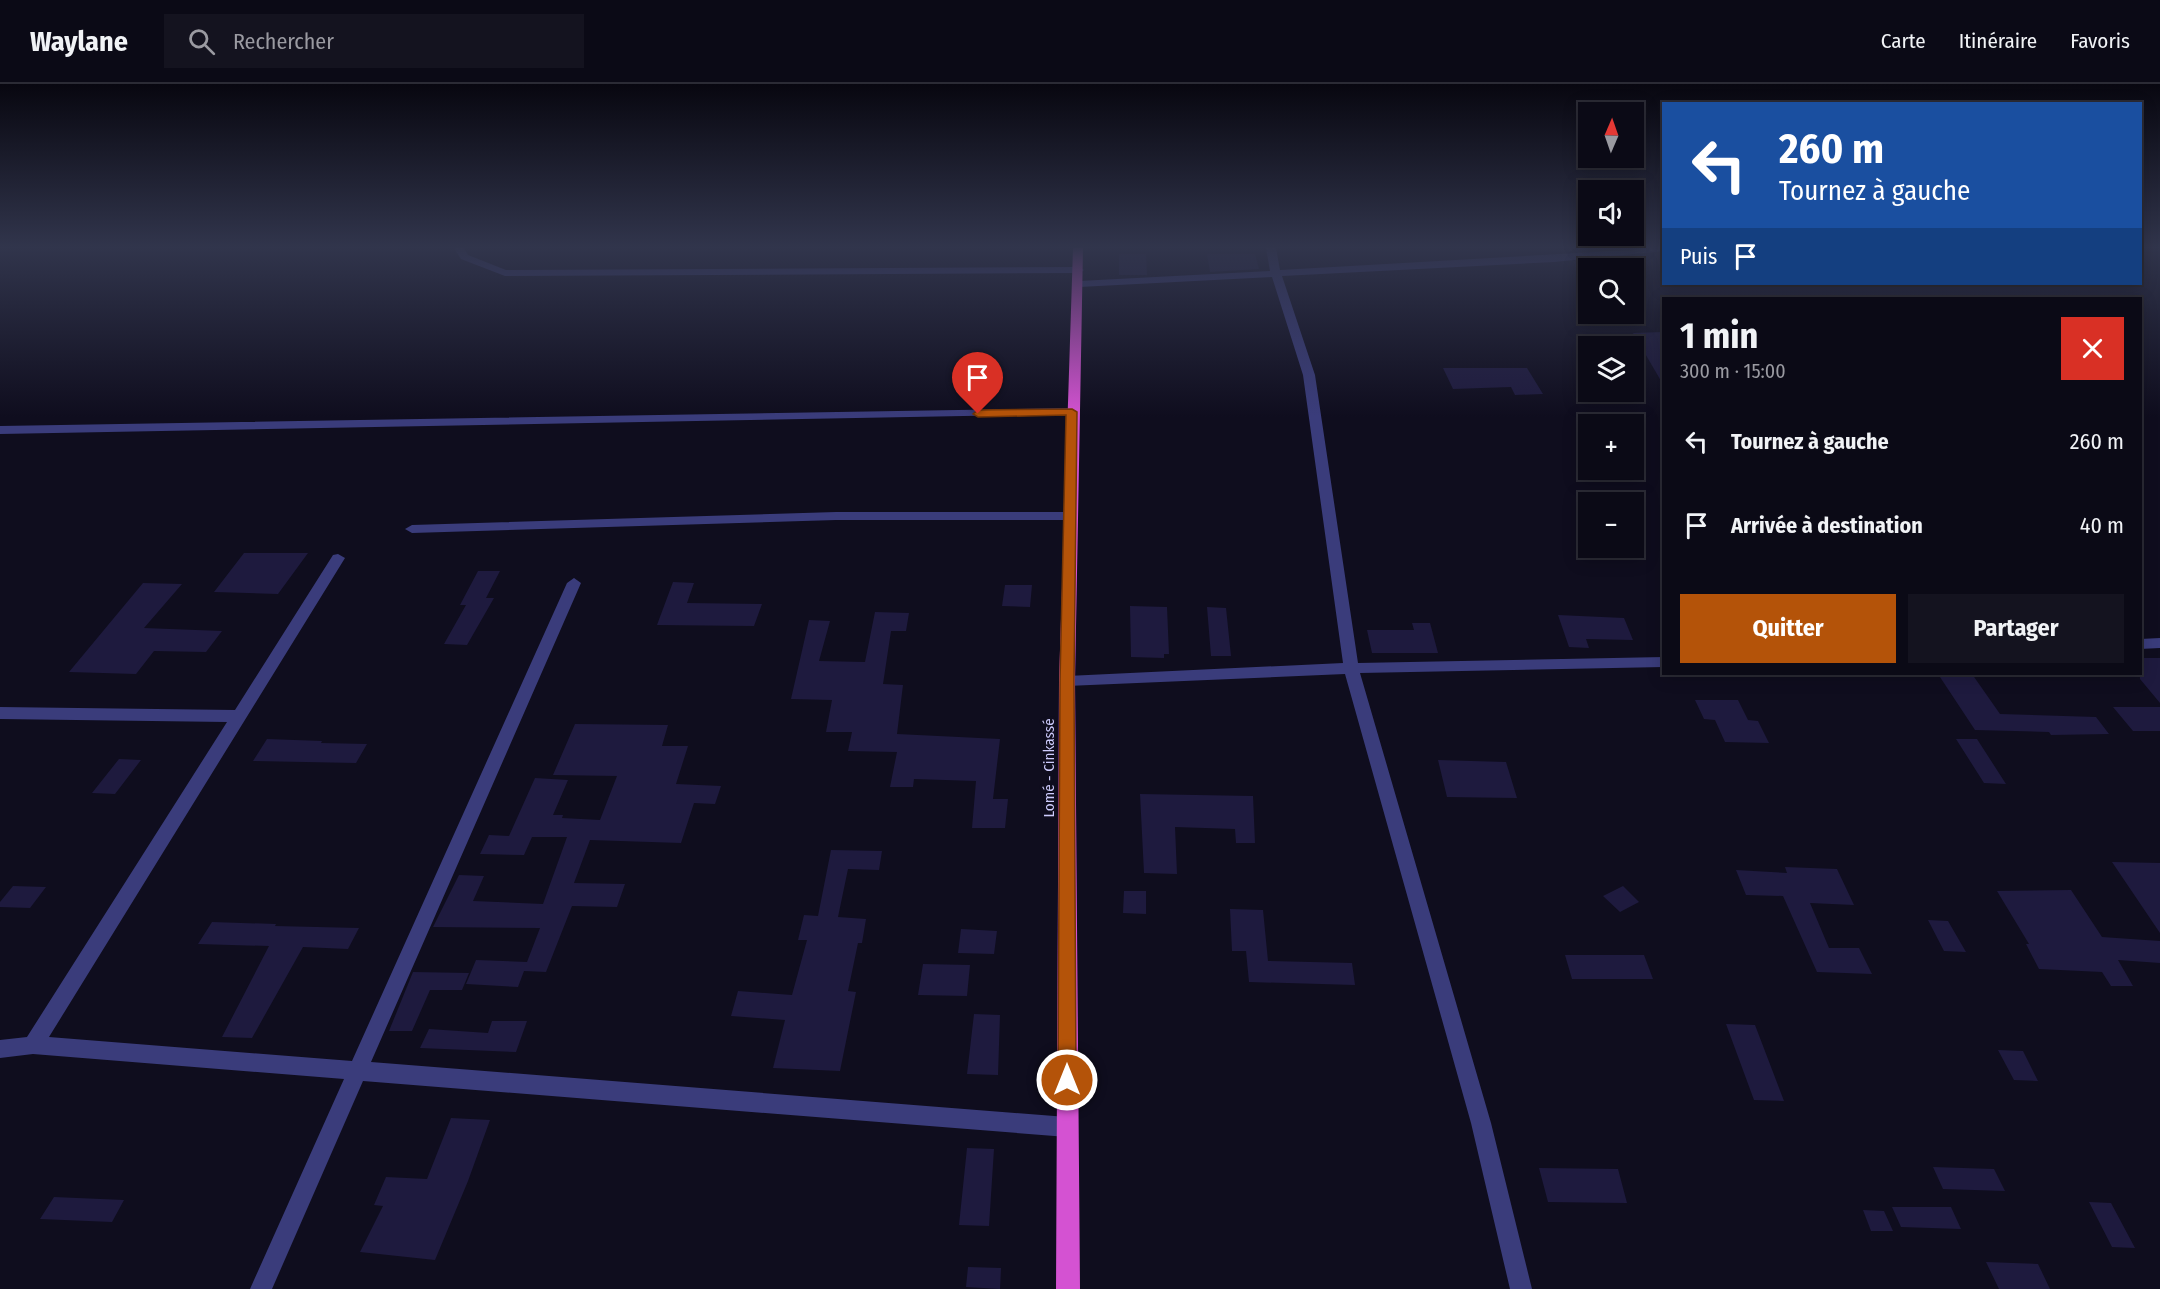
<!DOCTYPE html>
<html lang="fr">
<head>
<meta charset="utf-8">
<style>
	:root { --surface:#0b0a16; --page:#14131f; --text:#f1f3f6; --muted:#9a9aa1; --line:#2b2b35; --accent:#b45309 }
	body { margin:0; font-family:"Fira Sans Condensed",sans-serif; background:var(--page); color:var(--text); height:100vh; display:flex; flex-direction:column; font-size:22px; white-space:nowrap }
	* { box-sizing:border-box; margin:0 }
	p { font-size:20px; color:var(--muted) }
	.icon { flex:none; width:33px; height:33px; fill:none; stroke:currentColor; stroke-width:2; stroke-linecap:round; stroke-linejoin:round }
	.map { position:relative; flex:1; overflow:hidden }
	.drawer { position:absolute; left:1662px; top:213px; width:480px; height:378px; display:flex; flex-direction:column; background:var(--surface); border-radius:0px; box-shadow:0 3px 15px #0003,0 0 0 2px var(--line) }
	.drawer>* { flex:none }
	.top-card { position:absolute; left:1662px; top:18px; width:480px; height:183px; border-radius:0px; box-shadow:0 3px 15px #0003,0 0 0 2px var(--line); background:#1a4fa0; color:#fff; overflow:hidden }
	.needle { width:39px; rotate:2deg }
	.controls { position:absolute; left:1578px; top:18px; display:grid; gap:12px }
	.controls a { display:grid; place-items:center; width:66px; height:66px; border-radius:0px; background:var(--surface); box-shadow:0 3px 15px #0003,0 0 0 2px var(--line); font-size:30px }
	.pin { position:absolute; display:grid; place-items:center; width:51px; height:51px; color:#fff; margin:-62px -26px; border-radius:50% 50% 50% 0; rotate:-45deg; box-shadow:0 0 6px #0007 }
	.pin .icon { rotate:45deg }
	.me { position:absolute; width:66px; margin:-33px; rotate:0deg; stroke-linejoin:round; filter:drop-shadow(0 0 4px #0008) }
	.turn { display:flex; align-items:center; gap:21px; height:126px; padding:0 18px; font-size:27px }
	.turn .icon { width:78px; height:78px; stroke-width:2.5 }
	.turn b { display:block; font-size:42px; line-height:51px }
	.then { display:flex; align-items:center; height:57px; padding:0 18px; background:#0003; gap:12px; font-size:22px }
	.round { display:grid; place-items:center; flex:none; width:63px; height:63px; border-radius:0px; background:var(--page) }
	.overview { display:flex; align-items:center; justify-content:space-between; height:102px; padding:0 18px }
	h1 { font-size:36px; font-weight:700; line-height:45px }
	.button { display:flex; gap:12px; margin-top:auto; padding:12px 18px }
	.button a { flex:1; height:69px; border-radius:0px; background:var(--accent); color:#fff; font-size:24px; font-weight:700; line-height:69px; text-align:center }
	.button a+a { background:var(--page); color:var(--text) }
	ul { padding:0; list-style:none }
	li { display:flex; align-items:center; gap:18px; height:84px; padding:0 18px }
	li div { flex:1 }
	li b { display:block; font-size:22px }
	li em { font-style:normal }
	header { display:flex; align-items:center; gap:36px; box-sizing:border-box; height:84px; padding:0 30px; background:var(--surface); border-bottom:2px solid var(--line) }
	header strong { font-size:28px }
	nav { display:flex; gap:33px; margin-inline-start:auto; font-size:21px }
	.search { width:420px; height:54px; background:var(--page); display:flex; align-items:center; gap:15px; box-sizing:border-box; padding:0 21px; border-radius:0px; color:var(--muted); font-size:22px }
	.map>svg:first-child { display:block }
</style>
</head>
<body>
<header>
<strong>Waylane</strong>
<div class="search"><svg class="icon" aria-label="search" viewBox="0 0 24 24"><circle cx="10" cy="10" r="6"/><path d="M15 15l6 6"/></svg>Rechercher</div>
<nav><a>Carte</a><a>Itinéraire</a><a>Favoris</a></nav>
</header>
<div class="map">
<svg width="2160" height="1205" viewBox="0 0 2160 1205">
	<rect width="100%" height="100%" fill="#0f0d1e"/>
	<path fill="#1e1a3e" d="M1119,170H1146L1147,191H1119Z
		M1207,170H1255L1259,185L1210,188Z
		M1664,248V302L1633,249Z
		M1443,284H1527L1543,310L1515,311L1511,303L1453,305Z
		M244,469H308L278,510L214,508Z
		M478,487H500L486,514H494L467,561L444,560L466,521H460Z
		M673,498L694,499L687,519L762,520L754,542L657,541Z
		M143,499L182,500L144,544L222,547L206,568L154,567L136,590L69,588Z
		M1005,501H1032L1030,523L1002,522Z
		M1130,522L1167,523L1169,570H1164V574L1131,573Z
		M1207,523L1226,524L1231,572H1211Z
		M875,528L909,529L906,547H891L883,600L903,601L897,650L1000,655L993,715H1008L1005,744H972L976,697L914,695L913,703H890L897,668L848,667L852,648H826L832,616L791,615L809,536L830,537L819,577L865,578Z
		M1558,531L1624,534L1633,556L1586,555L1589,564L1569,563Z
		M1412,539H1430L1438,569H1372L1367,546H1414Z
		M2140,574H2160V619L2140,595Z
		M1938,590H1972L2000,630L2096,633L2109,650L2051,651L2049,648L1975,646Z
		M1695,616H1738L1748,636L1758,637L1769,659L1725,658L1715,636L1704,635Z
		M2113,623H2160V647H2133Z
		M575,640L668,641L662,662H688L676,700L721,702L715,720L694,719L681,759L590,756L574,799L625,800L617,823L572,822L546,888L524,887L518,903L466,900L476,876L527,878L540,844L433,843L459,791L484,792L473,817L543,820L567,753H532L524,771L480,770L489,751L509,752L535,694L568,696L553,731H563L562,734L600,736L617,692L553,691Z
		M267,655L322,657L321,659L367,660L356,679L253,677Z
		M1956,655H1977L2006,700L1984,699Z
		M119,675L141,676L115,710L92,709Z
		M1438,676L1506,678L1517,714L1447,713Z
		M1140,710L1253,712L1255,759H1236L1235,745L1175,743L1177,790L1144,789Z
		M831,766L882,767L879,786L848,785L838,833L866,835L862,859H858L848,907L856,908L840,987L773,984L785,936L731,932L738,907L792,911L807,856H798L804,831L818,832Z
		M2112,778L2160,779V849Z
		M1785,783L1837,785L1854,821L1810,819L1829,864H1859L1872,890L1817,888L1783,812L1746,811L1736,786L1787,789Z
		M13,802L46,803L30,824L0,823V818Z
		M1623,802L1639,818L1620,828L1603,812Z
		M2071,806L2102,853L2160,857V879L2118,876L2133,902H2111L2102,888L2039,885L2026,860H2029L1997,807Z
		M1124,807H1146V830L1123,829Z
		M1230,825L1263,826L1268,877L1352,879L1355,901L1249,898L1246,867H1232Z
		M1928,836L1948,837L1966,868L1944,867Z
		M212,838L276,840L275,842L359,844L348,865L303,863L252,954L222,953L269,862L198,860Z
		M961,845L997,847L994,870L958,869Z
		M1565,871H1644L1653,895H1572Z
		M923,880L970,881L967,912L918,911Z
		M413,888L469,889L462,906H430L412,947H389Z
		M974,930L1000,931L998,991L967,990Z
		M492,937H527L516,968L420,964L429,945L488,949Z
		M1726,940L1755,941L1784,1017L1754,1016Z
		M1998,966L2023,967L2038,997L2014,996Z
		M451,1034L490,1036L468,1097L435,1176L360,1168L383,1122L374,1121L386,1093L427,1095Z
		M967,1064L994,1065L989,1142L959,1141Z
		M1933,1083L1994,1085L2005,1107L1943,1105Z
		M1539,1084L1618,1085L1627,1119L1548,1118Z
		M54,1113L124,1116L112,1138L40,1135Z
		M2089,1118L2111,1119L2135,1164L2112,1163Z
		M1892,1123H1951L1961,1145L1901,1143Z
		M1863,1126L1884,1127L1893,1147H1871Z
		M1986,1178L2038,1180L2050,1205H1999Z
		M968,1183L1001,1184L1000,1205L966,1203Z"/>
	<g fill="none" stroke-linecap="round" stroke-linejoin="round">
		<path fill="#3a3c7b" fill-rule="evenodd" d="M454,164H464L468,171L506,186L1079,183L1084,186L1079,189L505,192L461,175Z
			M1266,164H1276L1280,186L1664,164V167L1554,178L1282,192L1315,291L1358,579L1664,573V583L1360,589L1491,1039L1532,1205H1510L1471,1039L1345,590L1067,602L1060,597L1067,592L1343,579L1303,291L1272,193L1079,203L1074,200L1079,197L1270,187Z
			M1072,324L1076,326V330L0,350V342Z
			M836,428H1070L1076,432L1070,436H836L412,449L405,445L412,441Z
			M338,470L345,474L49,953L352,977L567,499L574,494L581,499L371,978L1067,1033L1074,1036L1077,1043L1074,1050L1067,1053L363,997L272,1205H250L344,995L33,970L0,974V956L27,953L227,638L0,635V623L235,626L333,471Z
			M2160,554V564L2140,565V555Z"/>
		<path fill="#d452d2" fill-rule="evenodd" d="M1073,164H1083L1075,597L1080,1205H1056L1059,597Z"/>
	</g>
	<linearGradient id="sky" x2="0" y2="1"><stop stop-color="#080710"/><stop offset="0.49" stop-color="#31354c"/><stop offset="1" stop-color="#31354c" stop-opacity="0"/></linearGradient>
	<rect width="2160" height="333" fill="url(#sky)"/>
	<path fill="#b45309" stroke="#753606" stroke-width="1.5" d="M1072,325L1077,328L1074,597L1076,996L1073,1002L1067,1004L1061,1002L1058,996L1060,597L1066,331L978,333L973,330L978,326Z"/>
	<g text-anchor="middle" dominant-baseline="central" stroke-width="6" stroke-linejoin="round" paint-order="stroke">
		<g font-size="15" fill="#ceccfd" stroke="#0f0d1e">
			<text transform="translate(1049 684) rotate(-90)">Lomé - Cinkassé</text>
		</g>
	</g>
</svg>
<div class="controls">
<a><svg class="needle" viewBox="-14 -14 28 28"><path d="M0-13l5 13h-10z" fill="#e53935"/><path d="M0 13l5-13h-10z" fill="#9a9aa1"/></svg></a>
<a><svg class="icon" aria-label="sound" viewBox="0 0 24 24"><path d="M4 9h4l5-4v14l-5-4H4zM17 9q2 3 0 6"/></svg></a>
<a><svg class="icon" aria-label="search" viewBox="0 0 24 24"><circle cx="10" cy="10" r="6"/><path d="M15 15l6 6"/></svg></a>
<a><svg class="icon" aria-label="layers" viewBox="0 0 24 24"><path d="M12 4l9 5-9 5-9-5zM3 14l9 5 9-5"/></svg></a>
<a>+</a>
<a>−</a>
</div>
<div class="pin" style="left:978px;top:330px;background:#d93025"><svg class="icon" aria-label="arrive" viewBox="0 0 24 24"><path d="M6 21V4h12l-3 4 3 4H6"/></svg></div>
<svg class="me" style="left:1067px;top:996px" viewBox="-20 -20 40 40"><circle r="17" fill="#b45309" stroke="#fff" stroke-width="3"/><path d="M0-11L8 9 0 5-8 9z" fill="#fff"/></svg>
<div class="top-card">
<div class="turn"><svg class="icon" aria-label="left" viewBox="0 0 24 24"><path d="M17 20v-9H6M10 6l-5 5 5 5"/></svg><div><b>260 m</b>Tournez à gauche</div></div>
<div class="then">Puis<svg class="icon" aria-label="arrive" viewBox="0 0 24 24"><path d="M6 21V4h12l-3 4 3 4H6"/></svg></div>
</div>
<section class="drawer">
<div class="overview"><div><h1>1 min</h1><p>300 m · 15:00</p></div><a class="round" style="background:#d93025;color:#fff"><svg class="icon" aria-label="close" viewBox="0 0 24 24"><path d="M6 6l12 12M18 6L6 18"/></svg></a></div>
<ul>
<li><svg class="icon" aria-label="left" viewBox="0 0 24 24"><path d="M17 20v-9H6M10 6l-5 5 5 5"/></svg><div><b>Tournez à gauche</b></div><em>260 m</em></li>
<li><svg class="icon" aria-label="arrive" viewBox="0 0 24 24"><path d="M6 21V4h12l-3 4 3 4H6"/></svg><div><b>Arrivée à destination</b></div><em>40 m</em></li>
</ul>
<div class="button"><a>Quitter</a><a>Partager</a></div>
</section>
</div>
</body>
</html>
